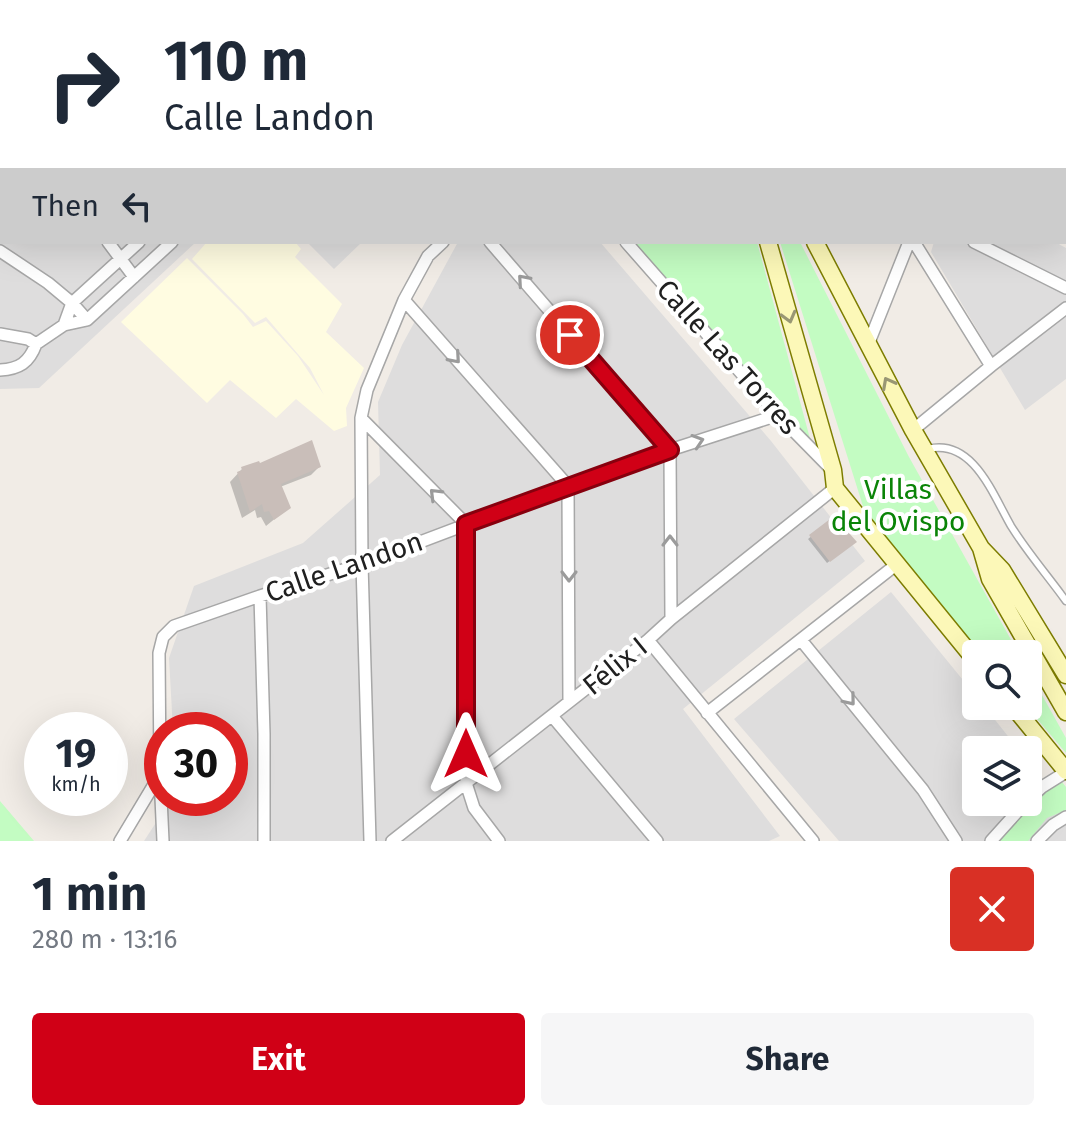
<!DOCTYPE html>
<html lang="en">
<head>
<meta charset="utf-8">
<style>
	:root { --surface:#fff; --page:#f6f6f7; --text:#1f2937; --muted:#747a83; --accent:#d00016 }
	body { margin:0; font-family:"Fira Sans",sans-serif; background:var(--page); color:var(--text); height:100vh; display:flex; flex-direction:column; font-size:30px; white-space:nowrap }
	* { box-sizing:border-box; margin:0 }
	p { font-size:26px; color:var(--muted) }
	.icon { flex:none; width:44px; height:44px; fill:none; stroke:currentColor; stroke-width:2; stroke-linecap:round; stroke-linejoin:round }
	.map { position:relative; height:841px; overflow:hidden }
	.panel { display:flex; flex-direction:column; background:var(--surface); flex:1 }
	.panel>* { flex:none }
	.guide { position:absolute; left:0px; top:0px; width:1066px; height:244px; box-shadow:0 8px 32px #0002; background:#fff; color:var(--text); overflow:hidden }
	.tools { position:absolute; left:962px; top:640px; display:grid; gap:16px }
	.tools a { display:grid; place-items:center; width:80px; height:80px; border-radius:8px; background:var(--surface); box-shadow:0 8px 32px #0002; font-size:40px }
	.speed { position:absolute; left:24px; top:712px; display:flex; gap:16px; font-size:40px; font-weight:700; text-align:center }
	.speed>* { display:grid; place-content:center; width:104px; height:104px; border-radius:50%; background:var(--surface); box-shadow:0 8px 32px #0002; line-height:1 }
	.speed small { font-size:20px; font-weight:400 }
	.speed .limit { border:12px solid #d22; background:#fff; color:#111 }
	.pin { position:absolute; display:grid; place-items:center; width:68px; height:68px; color:#fff; margin:-34px; border:4px solid #fff; border-radius:50%; box-shadow:0 2px 8px #0007 }
	.me { position:absolute; width:88px; margin:-44px; rotate:0deg; stroke-linejoin:round; filter:drop-shadow(0 0 6px #0008) }
	.turn { display:flex; align-items:center; gap:28px; height:168px; padding:0 32px; font-size:36px }
	.turn .icon { width:104px; height:104px; stroke-width:2.5 }
	.turn b { display:block; font-size:56px; line-height:68px }
	.then { display:flex; align-items:center; height:76px; padding:0 32px; background:#0003; gap:16px; font-size:30px }
	.round { display:grid; place-items:center; flex:none; width:84px; height:84px; border-radius:8px; background:var(--page) }
	.overview { display:flex; align-items:center; justify-content:space-between; height:136px; padding:0 32px }
	h1 { font-size:48px; font-weight:700; line-height:60px }
	.cta { display:flex; gap:16px; margin-top:auto; padding:16px 32px }
	.cta a { flex:1; height:92px; border-radius:8px; background:var(--accent); color:#fff; font-size:32px; font-weight:700; line-height:92px; text-align:center }
	.cta a+a { background:var(--page); color:var(--text) }
	.map>svg:first-child { display:block }
</style>
</head>
<body>
<div class="map">
<svg width="1066" height="841" viewBox="0 0 1066 841">
	<rect width="100%" height="100%" fill="#f1ece6"/>
	<path fill="#dedddd" d="M0,0H631L629,2H2V242H196L39,388L0,389Z
		M307,242H362L334,269Z
		M458,242H600L771,441L865,561L683,709L780,836L769,841H144L172,798H230V730H173L169,658L194,586L303,543L380,475L378,402L402,345Z
		M934,242H1055L1066,248V379L1025,410L931,252Z
		M891,592L976,696V706H984L1019,750H976V802H1028V761L1066,808V841H839L734,719Z"/>
	<path fill="#fffce1" d="M207,242H295L301,249L295,257L342,304L326,332L364,368L346,408L347,426L334,431L296,399L276,418L230,380L207,403L121,322L187,258L243,314L253,327L266,321L298,356L324,395L310,368L266,317L255,323L192,259Z"/>
	<path fill="#c3fcc2" d="M634,242H757L812,446Z
		M780,242H800L909,457L1019,654H982L867,519Z
		M1028,670L1066,738V753L1026,706H1028Z
		M1062,782L1066,787V810L1047,818L1028,841H999L1043,792Z
		M0,801L34,841H0Z"/>
	<path fill="#0003" d="M319,467L311,475L280,487L288,508L266,526L261,517L257,518L255,510L242,518L230,482L242,469Z
		M834,518L854,542L827,563L808,539Z"/>
	<path fill="#c9beb9" d="M312,440L321,467L281,484L291,508L274,520L269,511L264,512L262,504L250,512L237,472L242,470L241,467L259,461L260,463Z
		M834,516L857,542L830,562L809,535Z"/>
	<g fill="none" stroke-linecap="round" stroke-linejoin="round">
		<g stroke="#a7a7a7" stroke-width="9">
			<path id="lane" d="M928,449C973,438 993,495 1011,526C1027,552 1048,576 1066,601"/>
		</g>
		<g stroke="#a7a7a7" stroke-width="14">
			<path id="street" d="M59,0L61,2
				M186,0L187,2
				M310,0L311,2
				M440,0L442,2
				M26,2L27,0
				M259,2V0
				M283,2V0
				M508,2L509,0
				M0,46L2,42
				M0,93L2,96
				M108,242L134,277
				M490,242L670,450L671,619
				M626,242L778,415L832,470
				M914,242L991,366
				M974,242L1066,288
				M0,251L48,283L72,303L87,320
				M404,300L568,486L569,702
				M64,325L72,303L139,242
				M0,334L28,339L36,344
				M36,344L64,325L87,320L172,242
				M868,345L909,242
				M0,370C19,369 29,363 36,344
				M361,418L466,524V783L474,808L499,841
				M913,430L991,366L1066,308
				M260,596L264,734V841
				M648,640L813,841
				M801,640L923,790L956,841
				M707,713L897,564
				M552,716L657,841
				M1028,800L1042,787L1066,772
				M120,841L159,776
				M163,841L160,776L159,653L163,637L174,626L260,596L362,564L568,486L670,450L778,415
				M370,841L362,564L361,418L367,390L404,300L428,256L443,242
				M392,841L648,640L671,619L835,488
				M991,841L1026,802
				M1037,841L1053,825L1066,817"/>
		</g>
		<g stroke="#7d7d00" stroke-width="19">
			<path id="secondary" d="M695,0L696,2
				M720,0L721,2
				M768,242L833,470L835,488L976,661
				M815,242L913,430L981,548L990,579L1066,712
				M981,548L1002,570L1066,675
				M1013,706L1066,771"/>
		</g>
		<use href="#lane" stroke="#fff" stroke-width="6"/>
		<use href="#street" stroke="#fff" stroke-width="11"/>
		<use href="#secondary" stroke="#fcf8b8" stroke-width="16"/>
	</g>
	<defs><path id="oneway-chevron" d="M-2-3.5L2.5 0L-2 3.5" fill="none" stroke-width="1.6" stroke-linecap="round" stroke-linejoin="round" transform="scale(2)"/></defs>
	<g stroke="#9b9b9b">
		<use href="#oneway-chevron" transform="translate(523 280) rotate(-131)"/>
		<use href="#oneway-chevron" transform="translate(455 358) rotate(49)"/>
		<use href="#oneway-chevron" transform="translate(698 441) rotate(-18)"/>
		<use href="#oneway-chevron" transform="translate(435 494) rotate(-135)"/>
		<use href="#oneway-chevron" transform="translate(670 541) rotate(-90)"/>
		<use href="#oneway-chevron" transform="translate(569 576) rotate(90)"/>
		<use href="#oneway-chevron" transform="translate(850 700) rotate(51)"/>
	</g>
	<g stroke="#999774">
		<use href="#oneway-chevron" transform="translate(789 317) rotate(75)"/>
		<use href="#oneway-chevron" transform="translate(888 383) rotate(-118)"/>
	</g>
	<g fill="none" stroke-linecap="round" stroke-linejoin="round">
		<g stroke="#87000e" stroke-width="20">
			<path id="route" d="M466,754V524L670,450L570,335"/>
		</g>
		<use href="#route" stroke="#d00016" stroke-width="14"/>
	</g>
	<g text-anchor="middle" dominant-baseline="central" stroke-width="8" stroke-linejoin="round" paint-order="stroke">
		<g font-size="28" fill="#202020" stroke="#fff">
			<text transform="translate(728 357) rotate(48)">Calle Las Torres</text>
			<text transform="translate(344 567) rotate(-19)">Calle Landon</text>
			<text transform="translate(615 666) rotate(-39)">Félix I</text>
		</g>
		<g font-size="28" fill="#0a8407" stroke="#fff">
			<text x="898" y="489">Villas<tspan x="898" dy="32">del Ovispo</tspan></text>
		</g>
	</g>
</svg>
<div class="tools">
<a><svg class="icon" aria-label="search" viewBox="0 0 24 24"><circle cx="10" cy="10" r="6"/><path d="M15 15l6 6"/></svg></a>
<a><svg class="icon" aria-label="layers" viewBox="0 0 24 24"><path d="M12 4l9 5-9 5-9-5zM3 14l9 5 9-5"/></svg></a>
</div>
<div class="speed"><div>19<small>km/h</small></div><div class="limit">30</div></div>
<div class="pin" style="left:570px;top:335px;background:#d93025"><svg class="icon" aria-label="arrive" viewBox="0 0 24 24"><path d="M6 21V4h12l-3 4 3 4H6"/></svg></div>
<svg class="me" style="left:466px;top:754px" viewBox="-20 -20 40 40"><path d="M0-17L14 15 0 8-14 15z" fill="#d00016" stroke="#fff" stroke-width="4"/></svg>
<div class="guide">
<div class="turn"><svg class="icon" aria-label="right" viewBox="0 0 24 24"><path d="M7 20v-9h11M14 6l5 5-5 5"/></svg><div><b>110 m</b>Calle Landon</div></div>
<div class="then">Then<svg class="icon" aria-label="left" viewBox="0 0 24 24"><path d="M17 20v-9H6M10 6l-5 5 5 5"/></svg></div>
</div>
</div>
<section class="panel">
<div class="overview"><div><h1>1 min</h1><p>280 m · 13:16</p></div><a class="round" style="background:#d93025;color:#fff"><svg class="icon" aria-label="close" viewBox="0 0 24 24"><path d="M6 6l12 12M18 6L6 18"/></svg></a></div>
<div class="cta"><a>Exit</a><a>Share</a></div>
</section>
</body>
</html>
